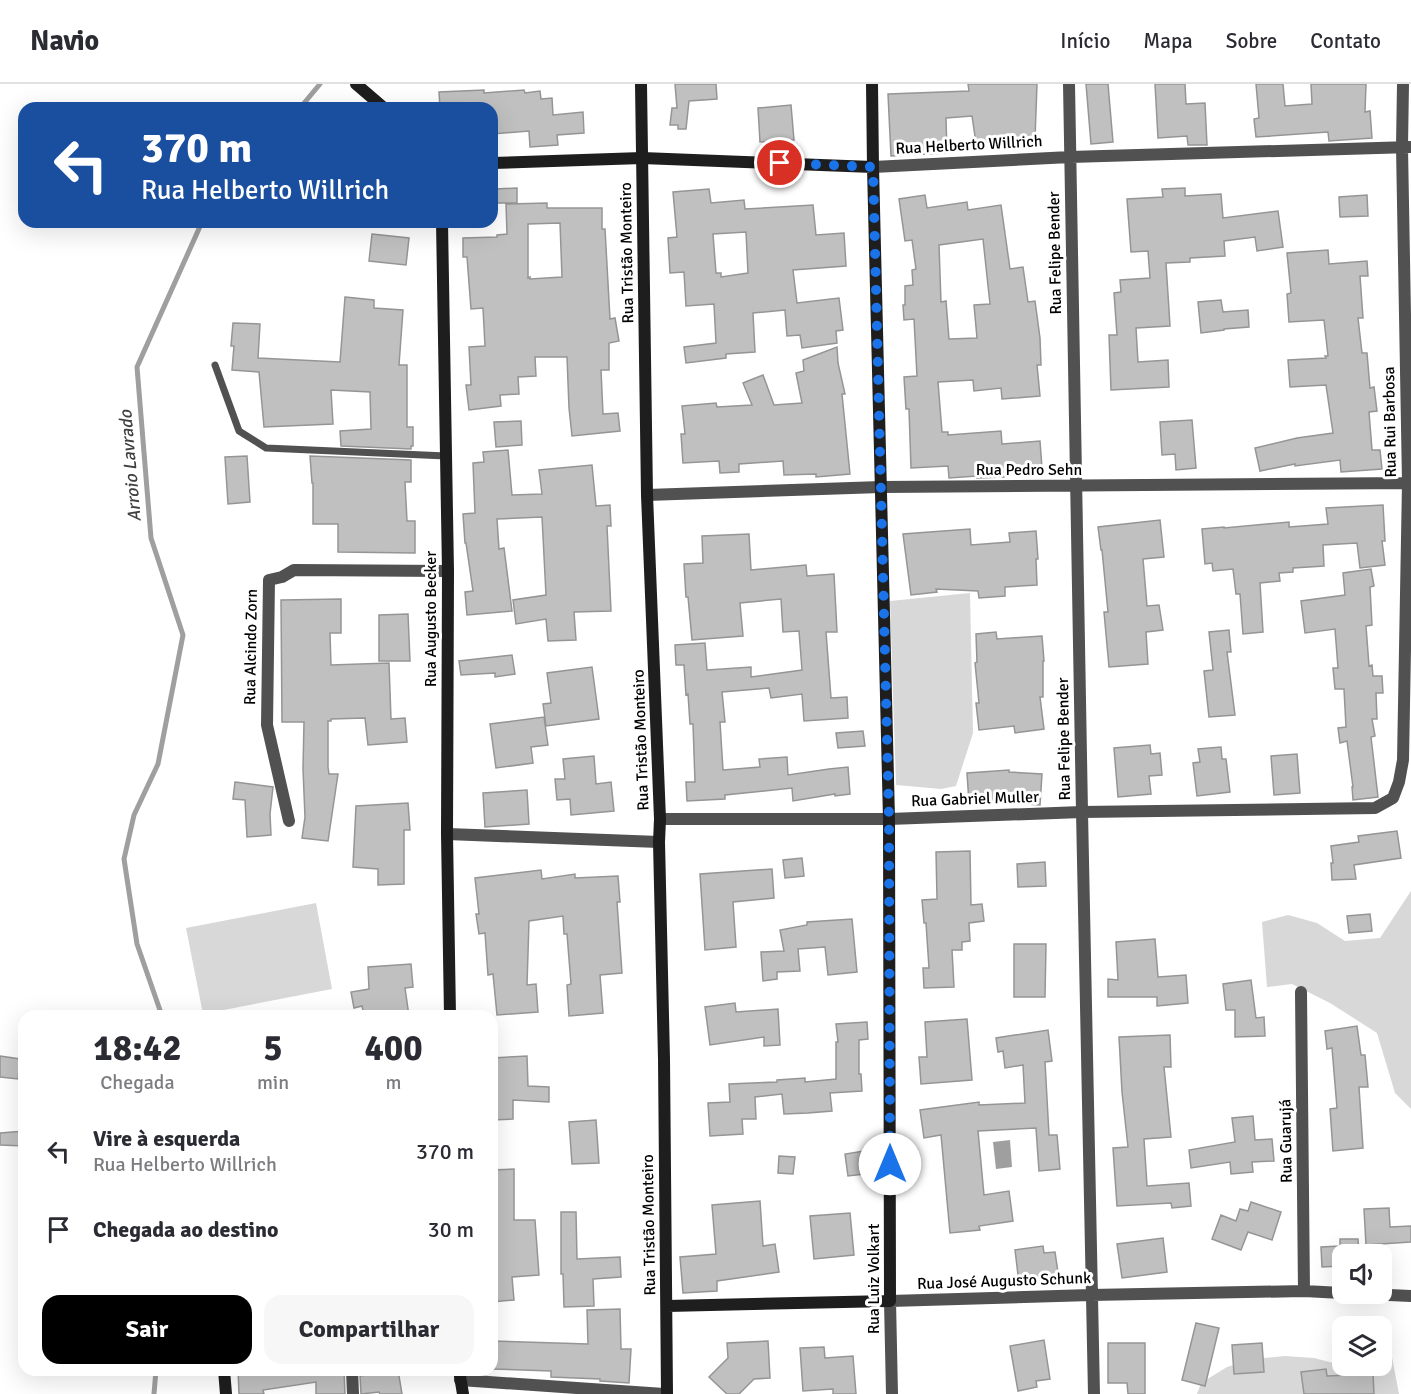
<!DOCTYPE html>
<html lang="pt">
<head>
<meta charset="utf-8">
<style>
	:root { --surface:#fff; --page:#f7f7f7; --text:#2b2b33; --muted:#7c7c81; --line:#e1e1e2; --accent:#000 }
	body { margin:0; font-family:Signika,sans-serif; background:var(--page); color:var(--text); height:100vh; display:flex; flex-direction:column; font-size:22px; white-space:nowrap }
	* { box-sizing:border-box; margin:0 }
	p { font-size:20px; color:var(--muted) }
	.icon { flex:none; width:33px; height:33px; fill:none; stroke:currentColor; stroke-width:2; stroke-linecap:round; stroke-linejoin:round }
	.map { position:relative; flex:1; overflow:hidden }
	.drawer { position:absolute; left:18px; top:926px; width:480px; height:366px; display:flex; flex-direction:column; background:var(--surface); border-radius:18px; box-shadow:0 6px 24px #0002 }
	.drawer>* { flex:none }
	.top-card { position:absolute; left:18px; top:18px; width:480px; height:126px; border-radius:18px; box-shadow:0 6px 24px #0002; background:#1a4fa0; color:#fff; overflow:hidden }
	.buttons { position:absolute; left:1332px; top:1160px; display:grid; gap:12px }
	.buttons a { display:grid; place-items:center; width:60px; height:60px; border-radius:12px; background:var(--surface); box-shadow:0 6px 24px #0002; font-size:30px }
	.pin { position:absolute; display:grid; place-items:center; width:51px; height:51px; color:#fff; margin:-26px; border:3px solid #fff; border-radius:50%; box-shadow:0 2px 6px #0007 }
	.me { position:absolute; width:66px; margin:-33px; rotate:0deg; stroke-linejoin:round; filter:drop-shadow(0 0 4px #0008) }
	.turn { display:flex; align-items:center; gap:21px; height:126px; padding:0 24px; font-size:27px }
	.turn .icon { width:78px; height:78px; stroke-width:2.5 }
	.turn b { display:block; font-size:42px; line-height:51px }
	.eta { display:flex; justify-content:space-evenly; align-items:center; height:102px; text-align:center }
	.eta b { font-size:36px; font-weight:800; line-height:42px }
	.primary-button { display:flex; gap:12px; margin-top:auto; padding:12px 24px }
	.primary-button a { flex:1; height:69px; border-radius:18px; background:var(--accent); color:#fff; font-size:24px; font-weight:800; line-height:69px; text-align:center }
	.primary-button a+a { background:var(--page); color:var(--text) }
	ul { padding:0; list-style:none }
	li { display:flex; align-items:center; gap:18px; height:78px; padding:0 24px }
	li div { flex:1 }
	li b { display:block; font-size:22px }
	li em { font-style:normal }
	header { display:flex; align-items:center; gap:36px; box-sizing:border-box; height:84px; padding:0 30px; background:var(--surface); border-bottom:2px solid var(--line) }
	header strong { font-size:28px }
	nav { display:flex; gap:33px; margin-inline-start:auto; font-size:21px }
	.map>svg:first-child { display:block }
</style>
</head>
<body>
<header>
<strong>Navio</strong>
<nav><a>Início</a><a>Mapa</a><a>Sobre</a><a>Contato</a></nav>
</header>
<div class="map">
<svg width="1411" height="1310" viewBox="0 0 1411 1310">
	<rect width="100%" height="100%" fill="#fff"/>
	<path fill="#d8d8d8" d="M970,509L973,649L956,702L941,705L896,701L890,517Z
		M1411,807V1025L1395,1009L1377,949L1330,919L1292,900L1267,903L1262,838L1288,831L1317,839L1345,857L1380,854Z
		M316,819L332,905L203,930L186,844Z
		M1391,1268L1399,1310H1197L1201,1299L1227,1283L1255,1275L1285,1272L1314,1274L1341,1281H1382V1270Z"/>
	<path fill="#9f9f9f" d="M1010,1056L1012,1083L996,1085L993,1058Z"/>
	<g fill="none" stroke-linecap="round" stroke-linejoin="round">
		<path stroke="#9f9f9f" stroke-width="5" d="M300,24L320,0
			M162,932L137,860L124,775L134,731L158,680L183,551L151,454L137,283L202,138
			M154,1310L156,1286"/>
	</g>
	<path fill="#c0c0c0" stroke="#959595" stroke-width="1.5" fill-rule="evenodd" d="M675,0H716L717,15L689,17L686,45H678V41H670L672,24H677Z
		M968,0H1037L1035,55L995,54V56L976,59L972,32L946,34L947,69L891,72L888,10L969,7Z
		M1086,0H1108L1113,58L1091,60Z
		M1155,0H1185L1186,20L1205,19L1207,61H1188L1187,52L1158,54Z
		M1256,0H1283L1285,22L1312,20L1311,0H1366L1365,28L1370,27L1372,54L1329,57L1328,48L1256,53L1254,35L1259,34Z
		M484,6V9L524,6L525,9L540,7L541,15L552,14L553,31L583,28L584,49L557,51L558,61L530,63L529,47L492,50V24H440L439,8Z
		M791,21L794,56L760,58L758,24Z
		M517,104V119H497L496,105Z
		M1185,104V112L1221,110L1223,134L1278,127L1283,163L1257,167L1255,153L1224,157L1225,172L1190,174V178L1166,179L1170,242L1136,244L1138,278L1168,276L1169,303L1111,306L1109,251H1117L1114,209L1121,208L1120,196L1150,194L1148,167L1131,168L1127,115L1163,113L1162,105Z
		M709,105L711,119L744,116L745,125L813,121L816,151L844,149L846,182L793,186L797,219L839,214L843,246L836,247L837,259L802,264L800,251L787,252L785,226L753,229L755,268L726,270V274L686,279L684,263L716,259L714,220L686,222L684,188L670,189L668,154L677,153L673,108ZM746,148L748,189L721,193V189H716L713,150Z
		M925,111L927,124L967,118L968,126L1001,121L1010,185L1023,183L1028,218L1035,217L1040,254L1041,281H1037L1040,312L1002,315L1001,304L974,307L973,296L938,298L942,348H948V351L1001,347L1002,360L1040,357L1042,384L1004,388V393L977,394V392L949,394L948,382L911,384L909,325H906L904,293L917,292L914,235L904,236L903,221H905V202L913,201L912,186L916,185L912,156L905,157L899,115ZM983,155L990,220L974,221L977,254L949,255L946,217L941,218L939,161Z
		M1367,111L1368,132L1340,133L1339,113Z
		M547,119V124H602V145H605L610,235L615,234L619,257L609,259V286H601L603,330L618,329L620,347L572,352L569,324L567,273H535L536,292L518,293L519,310L500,311L501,322L469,326L466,301H471L469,263L485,262L483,224L471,225L467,173H463V154L497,153V151L507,150L506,120ZM560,139L562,193L530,195V193L528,194V140Z
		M372,150L409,154L406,181L369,177Z
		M1328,166L1329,180L1367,177L1368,192H1360L1363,234H1358L1362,269H1367L1370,304L1374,303L1377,327L1369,328L1372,366H1380L1382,385L1341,388L1340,376L1295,382V380L1260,387L1255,364L1297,354L1333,349L1326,301L1290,303L1288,276L1326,274L1325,272H1328L1324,236L1289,238L1287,210L1291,209L1287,169Z
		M345,213L374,216V224L403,226L399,281H407V343H413V362H411V365L341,362L340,347L371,345L370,308L331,306L333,340L264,343L259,288L232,286L234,262H231L233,239L260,240L258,274L340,278Z
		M1221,216L1223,228L1248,226L1249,243L1224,245V246L1201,249L1198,218Z
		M837,263L838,279L845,310H842L850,390L816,393V390L784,391L783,377L739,380V388L720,389L719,377L683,379L681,350H685L682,322L716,319L717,323L752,321L743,299L763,291L774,321L802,319L796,289L804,287L803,276Z
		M1192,336L1196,384L1176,386L1175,370L1162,371L1160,338Z
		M521,337L522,361L496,363L494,338Z
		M508,366L512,411L542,410L539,386L592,381L596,422L610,421L611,442H607L611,527L574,528L576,556L548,557L546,535L516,540L513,516L546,511L542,433L497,435L499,465L504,464L512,527L467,531L465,508L473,507L466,459H465L463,430L475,429L473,379L484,378L483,368Z
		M247,372L250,418L228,420L225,373Z
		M310,372L411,376V398H405L407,437H415V469L338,468V440H313V399H312Z
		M1383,421L1385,457H1382L1385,481L1360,484L1357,459L1323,461L1324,482L1293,484V488L1279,489L1280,497L1260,499L1263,548L1243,550L1240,510H1236L1233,485L1213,487L1212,479L1205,480L1202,445L1224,443V444L1289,438V443L1328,440L1326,424Z
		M1160,436L1164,473L1143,475L1147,522L1159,521L1163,546L1146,548L1148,580L1109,583L1104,528H1108L1102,466H1101L1098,443Z
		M970,445L971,461L1010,458L1009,449L1036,447L1038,475H1036L1037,501L1005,503V512L979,514L978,507L936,505L937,508L911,511L903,450Z
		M749,450L751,486L806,481L807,492L834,490L837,548H826L831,614L847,613L848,634L804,637L802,610L771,614L769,604L722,608L725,638H720L723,686L760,683L759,675L787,673L788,691L829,685L848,683L850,710L835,712V710L793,717L792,704L725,711V715L687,717L686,698H695L693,640H690L688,610L686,611L684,581H676L675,561L705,559L707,586L751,583V593L802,586L799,547L783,548L781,515L740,519L743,552L692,556L688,513H686L684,480L703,479L702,452Z
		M1371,485L1374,502L1370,503L1372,541L1366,542L1369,582L1372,581L1373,592H1382L1383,609H1376L1377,635H1372L1375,652L1371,653L1378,713L1353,716L1352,703H1353L1347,657L1340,659L1338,644L1346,643L1344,605H1335L1333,584H1338L1335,545L1305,549L1301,517L1345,511L1343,489Z
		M341,515V549H330L331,581L389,579L391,635L405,634L407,658L368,661L365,634L331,635V637H328V683L329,690H338L328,757L302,754L305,733L303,685L304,638H282L281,516Z
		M408,530L410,577H379V531Z
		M1229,546L1231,568H1227L1235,631L1209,633L1204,587L1213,586L1209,548Z
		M996,548L997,555L1042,552L1044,577H1043V613H1040L1044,645L1015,649L1014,642L979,646L976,619H979L975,579L977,578L976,550Z
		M512,571L515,590L495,593V589L461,591L459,577Z
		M592,583L599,635L546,642L543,620L551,619L547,589Z
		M544,633L548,661L531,663L533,679L496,684L490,640Z
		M863,647L865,662L838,664L836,649Z
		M1150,661L1151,670L1160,669L1162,691L1149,692L1151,710L1118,713L1114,664Z
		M1221,663L1222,675H1226L1230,708L1197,712L1193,679L1200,678L1198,665Z
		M1297,670L1300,709L1274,711L1271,672Z
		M594,672L596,700L611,698L614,727L571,731L570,715L557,716L555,695H565L563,675Z
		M1009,686V688L1042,690L1040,721L1014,719V715L969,719L967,689Z
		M235,698L273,703L270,730L271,751L247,753L245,716L233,715Z
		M527,706L529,740L485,743L483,709Z
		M408,719L410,746H404V800L378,801V785L353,783L356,722Z
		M1397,747L1401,774L1354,781L1356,795L1332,796L1331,779H1333L1331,762L1359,758L1358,752Z
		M970,767L971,821L982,820L984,837L969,839L970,857L962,858V866H952L954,903L924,904L923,884H929L926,839H924L922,816L937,815L936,768Z
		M802,774L804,792L785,794L783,776Z
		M1045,778L1046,802L1018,803L1017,780Z
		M772,785L774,814L733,818L736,863L705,866L700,790Z
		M541,786L542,795L575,790V794L618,792L620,818H617L622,889L600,891L603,929L569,932L567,901L571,900L567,850H564L563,832L529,837L527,901L536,900L538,928L497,931L493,890L488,891L485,849L479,850L476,830H479L475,794Z
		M1370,830L1372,847L1349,849L1347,832Z
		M852,835L857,888L828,891L825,863L798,865L800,887L777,888V895L763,897L761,868L784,867L780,846L807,841V838Z
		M1155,855L1158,893L1186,891L1188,919L1157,922V913H1108V895L1118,896L1116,858Z
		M1014,860H1046L1045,913H1014Z
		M411,880L413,903L405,904L409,932H364L362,922L354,924L351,908L369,905L368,883Z
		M1251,896L1256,934L1264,933L1265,952L1235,953V926H1226L1223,900Z
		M735,919L736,928L778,925L780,961L764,962V953L710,961L705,923Z
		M967,935L972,996L921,1000L919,973H927L925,938Z
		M867,938L868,955L859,956V990H861L862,1007L830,1009L832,1027L808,1029L784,1030L782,1010L755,1013L756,1035H742L743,1050L710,1052L708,1019L730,1018L729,1000L777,998V996L805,994V998L836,995V958H838L836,940Z
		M1357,942L1361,971H1365L1368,1003H1359L1363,1064L1333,1067L1330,1025L1337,1024L1332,964L1327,965L1325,947Z
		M1048,946L1052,977L1045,978L1049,1051H1057L1060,1085L1039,1087L1036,1044L978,1047L984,1111L1009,1107L1013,1137L979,1142L980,1146L950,1149L941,1051L924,1054L920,1026L979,1018V1021L1025,1019L1023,981L1005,984L1003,967L998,968L996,954Z
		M1170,951L1171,983H1164L1171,1053L1144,1055L1147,1102L1189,1099L1191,1122L1172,1124L1171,1119L1117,1122L1113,1064L1128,1063L1122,1008L1119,953Z
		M0,972L20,975L18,995L0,993Z
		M527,972L528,1002L549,1003V1018L513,1016V1035L492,1036V974Z
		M1253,1032L1255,1056L1272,1055L1274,1077L1252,1078L1253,1088L1231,1090L1230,1078L1191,1084L1189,1066L1235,1058L1232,1034Z
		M596,1036L599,1079L572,1080L569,1038Z
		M24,1047V1062L0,1061V1049Z
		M870,1066L873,1089L848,1092L845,1070Z
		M779,1072L795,1073L793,1090L778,1089Z
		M514,1085V1136H535L539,1191L512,1193L514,1216L492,1218V1086Z
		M760,1117L763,1162L775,1160L779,1188L717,1197V1207L683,1209L680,1173L716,1170L712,1121Z
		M1251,1118L1281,1128L1272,1156L1248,1148L1241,1166L1212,1155L1221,1131L1236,1137L1240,1125L1248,1127Z
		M1389,1124L1390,1143L1411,1142V1158L1366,1161L1364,1125Z
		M561,1128H576L577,1175L620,1173L621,1193L593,1195L594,1222L564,1223L563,1190H561Z
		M850,1129L854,1171L814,1175L810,1132Z
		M1163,1154L1167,1188L1122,1194L1117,1160Z
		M1340,1155H1358L1359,1170H1342V1182L1322,1183L1321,1163L1340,1162Z
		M1043,1162L1044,1169L1055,1168L1059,1195L1019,1199L1015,1166Z
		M620,1225L621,1265H631L629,1299L600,1297V1295L551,1293V1287L492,1285V1257L588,1260L587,1226Z
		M1196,1239L1219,1244L1205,1302L1182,1296Z
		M1044,1256L1050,1295L1036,1297L1037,1303L1018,1307L1010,1262Z
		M768,1257L770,1294L754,1295L739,1310H727L709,1293L728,1274L727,1259Z
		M1108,1259H1145V1310H1128L1127,1299H1108Z
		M1262,1259L1264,1288L1234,1290L1232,1261Z
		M824,1263L825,1274L853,1272L856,1310H833V1305L803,1307L800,1264Z
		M1326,1285L1327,1292L1373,1290L1374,1310H1304L1301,1288Z
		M238,1286H344L345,1310H316V1298L263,1306L264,1310H239Z
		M398,1286L402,1310H380L379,1308L361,1310L360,1292Z"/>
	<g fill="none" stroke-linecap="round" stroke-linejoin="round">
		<path stroke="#515151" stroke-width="7" d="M215,281L239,347L266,364L446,372"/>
		<path stroke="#515151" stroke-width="12" d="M1069,0L1082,728L1094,1310
			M873,83L1070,73L1411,63
			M647,411L881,403L1411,399
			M660,735H889L1082,728L1375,724L1393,714L1399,698L1403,676L1408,399L1402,63L1403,0
			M289,737L267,641L269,496L282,493L294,486L448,487
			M447,750L659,758
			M1301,908L1304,1207
			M1345,1209L1411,1212
			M352,1286L353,1310
			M460,1296L664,1310
			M892,1310L890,1217L1091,1211L1304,1207L1342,1209"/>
		<path stroke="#1e1e1e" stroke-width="12" d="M356,0L384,24
			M641,0L647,411L660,735L659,758L664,975L667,1310
			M492,79L642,74L873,83
			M442,138L448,487L447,750L450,932
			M667,1222L890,1217L889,735L873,83L872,0
			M224,1286L226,1310
			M459,1286L463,1310"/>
	</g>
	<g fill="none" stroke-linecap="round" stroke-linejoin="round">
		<path stroke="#1a73e8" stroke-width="10" stroke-dasharray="0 18" d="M780,79L873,83L889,735L890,1080"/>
	</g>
	<g text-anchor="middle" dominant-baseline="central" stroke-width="6" stroke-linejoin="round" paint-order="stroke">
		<g font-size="16" fill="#000" stroke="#fff">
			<text transform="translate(969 61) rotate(-3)">Rua Helberto Willrich</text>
			<text transform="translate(627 169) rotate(-91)">Rua Tristão Monteiro</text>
			<text transform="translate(1055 169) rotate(-91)">Rua Felipe Bender</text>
			<text transform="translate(1390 338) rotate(-91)">Rua Rui Barbosa</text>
			<text x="1029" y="386">Rua Pedro Sehn</text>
			<text transform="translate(431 535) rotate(-90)">Rua Augusto Becker</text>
			<text transform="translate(251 563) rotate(-89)">Rua Alcindo Zorn</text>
			<text transform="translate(1064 655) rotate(-91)">Rua Felipe Bender</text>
			<text transform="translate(641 656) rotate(-92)">Rua Tristão Monteiro</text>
			<text transform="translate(975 715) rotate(-2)">Rua Gabriel Muller</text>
			<text transform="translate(1286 1057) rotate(-91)">Rua Guarujá</text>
			<text transform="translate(649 1141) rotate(-91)">Rua Tristão Monteiro</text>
			<text transform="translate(874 1195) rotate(-90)">Rua Luiz Volkart</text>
			<text transform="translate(1004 1197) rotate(-2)">Rua José Augusto Schunk</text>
		</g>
		<g font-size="18" font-style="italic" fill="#404040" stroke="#fff">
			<text transform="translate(130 382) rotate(-95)">Arroio Lavrado</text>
		</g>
	</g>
</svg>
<div class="buttons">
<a><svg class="icon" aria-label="sound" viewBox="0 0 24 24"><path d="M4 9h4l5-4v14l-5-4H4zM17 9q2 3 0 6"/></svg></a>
<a><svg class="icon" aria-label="layers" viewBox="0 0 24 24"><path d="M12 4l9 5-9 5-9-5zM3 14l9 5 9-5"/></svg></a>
</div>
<div class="pin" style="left:780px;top:79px;background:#d93025"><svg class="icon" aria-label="arrive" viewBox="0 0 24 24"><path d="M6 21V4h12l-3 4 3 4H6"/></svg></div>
<svg class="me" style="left:890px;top:1080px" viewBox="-20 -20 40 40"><circle r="19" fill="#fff"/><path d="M0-13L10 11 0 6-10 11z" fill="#1a73e8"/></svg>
<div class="top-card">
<div class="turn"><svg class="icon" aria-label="left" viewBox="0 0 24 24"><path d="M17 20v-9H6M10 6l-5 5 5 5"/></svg><div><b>370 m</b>Rua Helberto Willrich</div></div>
</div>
<section class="drawer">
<div class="eta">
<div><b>18:42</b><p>Chegada</p></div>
<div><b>5</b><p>min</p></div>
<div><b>400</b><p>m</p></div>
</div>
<ul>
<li><svg class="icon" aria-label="left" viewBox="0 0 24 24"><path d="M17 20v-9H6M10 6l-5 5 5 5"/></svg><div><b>Vire à esquerda</b><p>Rua Helberto Willrich</p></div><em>370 m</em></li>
<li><svg class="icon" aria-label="arrive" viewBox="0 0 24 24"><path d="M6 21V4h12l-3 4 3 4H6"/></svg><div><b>Chegada ao destino</b></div><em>30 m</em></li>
</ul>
<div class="primary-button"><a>Sair</a><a>Compartilhar</a></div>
</section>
</div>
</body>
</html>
